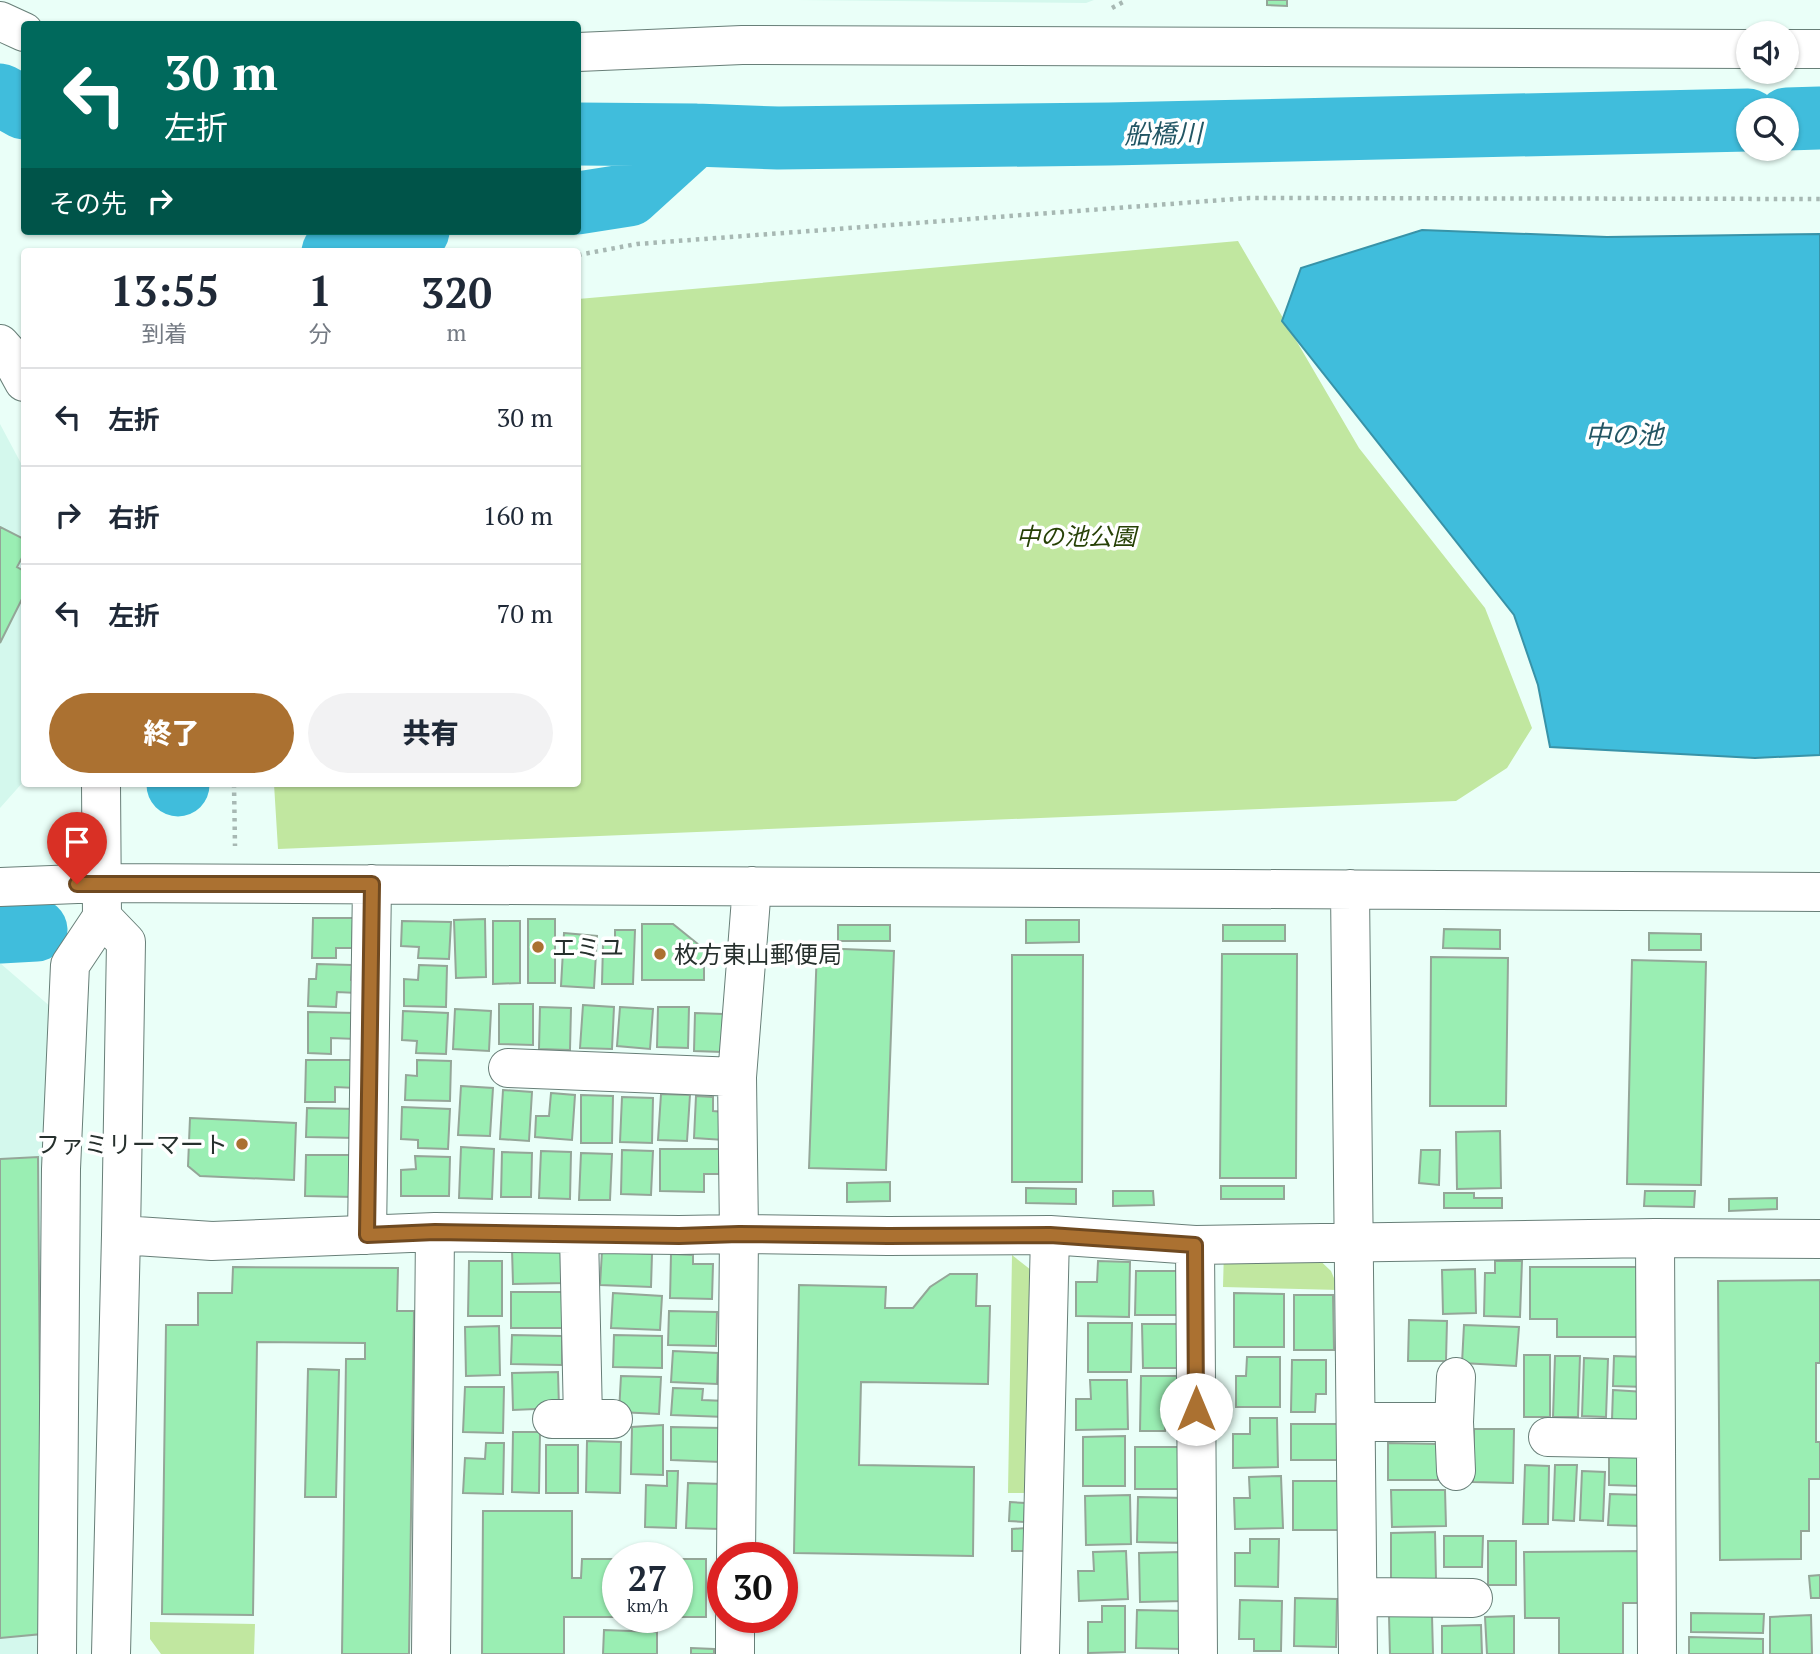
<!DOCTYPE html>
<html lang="ja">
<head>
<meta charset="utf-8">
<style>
	:root { --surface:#fff; --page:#f2f2f3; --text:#1f2937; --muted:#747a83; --line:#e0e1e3; --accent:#ab7131 }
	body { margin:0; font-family:"PT Serif","Noto Sans JP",serif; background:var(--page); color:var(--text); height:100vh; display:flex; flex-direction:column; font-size:26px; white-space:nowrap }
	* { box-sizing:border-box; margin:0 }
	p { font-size:23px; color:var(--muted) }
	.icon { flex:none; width:38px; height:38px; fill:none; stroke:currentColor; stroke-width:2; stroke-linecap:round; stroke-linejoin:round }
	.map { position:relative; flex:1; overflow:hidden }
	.details { position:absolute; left:21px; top:248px; width:560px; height:539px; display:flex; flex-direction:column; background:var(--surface); border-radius:7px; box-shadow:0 2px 5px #0004 }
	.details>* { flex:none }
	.hud { position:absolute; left:21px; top:21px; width:560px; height:214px; border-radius:7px; box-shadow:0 2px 5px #0004; background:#00695c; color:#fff; overflow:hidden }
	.fabs { position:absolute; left:1736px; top:21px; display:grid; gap:14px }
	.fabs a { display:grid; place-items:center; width:63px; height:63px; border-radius:50%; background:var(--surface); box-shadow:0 2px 5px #0004; font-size:35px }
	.speed { position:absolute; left:602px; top:1542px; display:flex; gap:14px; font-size:35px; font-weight:700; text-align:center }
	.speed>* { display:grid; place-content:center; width:91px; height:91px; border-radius:50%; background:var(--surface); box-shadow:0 2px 5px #0004; line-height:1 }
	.speed small { font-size:18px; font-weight:400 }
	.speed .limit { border:10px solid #d22; background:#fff; color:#111 }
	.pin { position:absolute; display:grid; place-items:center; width:60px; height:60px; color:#fff; margin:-72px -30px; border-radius:50% 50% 50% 0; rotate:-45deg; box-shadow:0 0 7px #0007 }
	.pin .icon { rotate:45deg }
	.me { position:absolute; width:77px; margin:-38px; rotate:0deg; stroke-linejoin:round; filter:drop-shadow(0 0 5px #0008) }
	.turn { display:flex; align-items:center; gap:24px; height:147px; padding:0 28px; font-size:32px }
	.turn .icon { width:91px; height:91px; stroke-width:2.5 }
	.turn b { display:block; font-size:49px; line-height:60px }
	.then { display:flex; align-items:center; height:66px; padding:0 28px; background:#0003; gap:14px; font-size:26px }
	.eta { display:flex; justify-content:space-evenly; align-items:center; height:119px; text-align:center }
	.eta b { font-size:42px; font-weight:800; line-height:49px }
	.action { display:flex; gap:14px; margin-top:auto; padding:14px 28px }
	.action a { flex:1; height:80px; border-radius:42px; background:var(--accent); color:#fff; font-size:28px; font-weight:800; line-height:80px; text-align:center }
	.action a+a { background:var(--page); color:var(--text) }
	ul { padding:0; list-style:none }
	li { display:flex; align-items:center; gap:21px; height:98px; padding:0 28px; border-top:2px solid var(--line) }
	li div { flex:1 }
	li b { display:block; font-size:26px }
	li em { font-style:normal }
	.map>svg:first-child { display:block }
</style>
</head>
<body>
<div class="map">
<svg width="1820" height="1654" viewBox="0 0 1820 1654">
	<rect width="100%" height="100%" fill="#eafff8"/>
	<path fill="#d4f8ed" d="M797,0H1094L1086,3Z
		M0,424L24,469V781L0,808Z
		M0,963L52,1008L37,1654H0Z"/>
	<path fill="#c1e7a0" d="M1238,241L1359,448L1485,608L1532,728L1507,768L1456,801L278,849L274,784H578V299Z
		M1224,1250L1311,1252L1331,1271L1339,1290L1223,1287Z
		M1012,1255L1031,1270L1037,1493H1008Z
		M150,1622L255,1624L254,1654H161L150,1639Z"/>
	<path fill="#40bddc" stroke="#3893a8" stroke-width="2" d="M1422,230L1607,237L1820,234V755L1755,758L1550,747L1538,685L1514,615L1282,321L1301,268Z"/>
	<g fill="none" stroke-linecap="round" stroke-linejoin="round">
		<path stroke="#40bddc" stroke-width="63" d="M0,95L24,108
			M1787,119L1820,118
			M578,134L695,135L778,138L1109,134L1748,120
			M578,203L629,195L695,135
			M333,252L418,231
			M178,785V784
			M0,932L36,930"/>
	</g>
	<path fill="#9aeeb3" stroke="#94a698" stroke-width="2" d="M1267,0H1287V6L1267,5Z
		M0,527L24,539V554L17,567L24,571V595L0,643Z
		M313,918H353L352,948H336V958H312Z
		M485,919L486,977L456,978L454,920Z
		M528,919H555V983H528Z
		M1026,920H1079V942L1026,943Z
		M402,921L451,922L449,959L418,958L419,947L401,946Z
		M493,921H520V983L493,984Z
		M642,924H673L704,949V980H642Z
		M838,925H890V941H838Z
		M1223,925H1285V941H1223Z
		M1444,929L1500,930V949L1443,948Z
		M615,930H635L633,984H602L603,944L615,945Z
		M564,933L597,936L594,988L561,986Z
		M1649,933L1701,934V950H1649Z
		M817,948L894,951L886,1170L809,1168Z
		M1222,954H1297L1296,1178H1220Z
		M1012,955H1083L1082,1182H1012Z
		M1431,957L1508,958L1506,1106H1430Z
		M1632,960L1706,962L1701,1185L1627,1184Z
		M317,964L352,965L351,980L357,981V993L337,992L336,1007L308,1006L309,979H316Z
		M419,965L447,966L446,1007L404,1006V979L418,980Z
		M499,1004H533V1045L499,1044Z
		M583,1005L614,1007L612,1049L580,1048Z
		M540,1007L571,1008L570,1050L539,1049Z
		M620,1007L653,1009L650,1049L617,1046Z
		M658,1007H689L688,1048L657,1047Z
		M455,1009L491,1011L489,1051L453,1049Z
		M403,1011L448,1013L446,1054L416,1053L417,1041L402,1040Z
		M308,1012L356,1013V1039L331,1038V1054L308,1053Z
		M695,1013L723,1014L722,1052L694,1051Z
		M306,1060H356V1088L335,1087V1102H305Z
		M417,1060L451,1061L450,1101L405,1100L406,1075L417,1076Z
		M461,1086L493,1088L490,1136L458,1135Z
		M503,1090L532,1092L529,1141L500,1139Z
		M551,1093L575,1095L572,1140L535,1137L536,1116H549Z
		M661,1094L690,1095L687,1141L658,1140Z
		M581,1095L613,1096L612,1143H581Z
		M696,1096L713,1097V1111L725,1112L724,1140L694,1138Z
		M622,1097L653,1098L652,1143L620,1142Z
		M402,1107L450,1109L448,1149L418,1148V1140L401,1139Z
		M307,1108L358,1109L357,1138L306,1137Z
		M190,1118L296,1123L294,1180L200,1176L188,1166Z
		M1500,1131L1501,1188L1457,1189L1456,1132Z
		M461,1147L494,1149L492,1199L459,1198Z
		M660,1149H719V1174H704V1192L660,1191Z
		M622,1150L653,1151L651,1195L621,1194Z
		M1421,1150H1440L1439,1185L1419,1183Z
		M541,1151L571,1152L570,1199L539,1198Z
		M502,1152L532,1153L531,1197H501Z
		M581,1153L612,1154L610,1200H579Z
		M306,1155H354V1197L305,1196Z
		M415,1156L450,1157L449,1196H401V1170L416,1169Z
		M38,1157L42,1634L0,1638V1159Z
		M890,1182V1201L847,1202V1183Z
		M1221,1186H1284V1199H1221Z
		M1026,1188L1076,1189V1204L1026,1203Z
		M1113,1191H1153L1154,1205L1113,1206Z
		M1645,1191H1695L1694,1207L1644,1206Z
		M1444,1193H1474V1198H1502V1208H1444Z
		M1777,1198V1209L1729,1211V1199Z
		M565,1247L566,1283L513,1284L512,1249Z
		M602,1251L652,1254L651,1287L600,1285Z
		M671,1254L693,1255V1264H713L712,1299L670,1298Z
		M469,1261H502V1316H468Z
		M1098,1261L1130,1262L1129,1317L1076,1316V1282H1097Z
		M1495,1261H1522L1520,1317L1484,1316L1485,1273H1495Z
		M233,1267L398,1268L397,1311H414L409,1654H342L346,1359H365V1343L257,1342L253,1615L162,1614L166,1325H198V1293H232Z
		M1530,1267H1640L1639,1337H1557V1319H1530Z
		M1475,1269L1476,1313L1443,1314L1442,1270Z
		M1136,1271H1185V1315H1135Z
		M950,1274H977L976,1306H990L988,1384L861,1382L859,1465L974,1467L973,1556L794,1553L799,1285L886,1287L885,1308H913L930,1287Z
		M1820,1280V1363H1816V1442H1820V1479H1809V1531H1801V1559L1720,1560L1718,1281Z
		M511,1292H562V1328H511Z
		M613,1293L662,1296L660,1330L611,1328Z
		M1234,1293L1284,1294V1347H1234Z
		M1294,1295H1333L1334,1350H1294Z
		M669,1311L717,1312L716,1346L668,1345Z
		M1409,1320L1447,1321L1446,1361H1408Z
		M1088,1323H1132L1131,1372H1088Z
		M1142,1324H1186V1368H1143Z
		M1464,1325L1519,1327L1516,1366L1462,1363Z
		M499,1326L500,1375L466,1376L465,1327Z
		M512,1335L562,1336V1365L511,1364Z
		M614,1335L662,1336V1368L613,1367Z
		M673,1351L718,1353L717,1384L671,1382Z
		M1524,1355H1550V1417H1524Z
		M1555,1356H1580L1578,1417H1553Z
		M1614,1356L1645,1357V1387L1613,1386Z
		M1247,1357H1280V1407H1236V1376H1246Z
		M1584,1358L1608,1359L1606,1417L1582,1416Z
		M1292,1360H1326V1394H1316L1315,1412H1291Z
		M308,1369L339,1370L336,1497H305Z
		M558,1372L559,1408L513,1410L512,1373Z
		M621,1376L661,1377L659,1414L619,1412Z
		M1141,1376H1184V1415H1166L1165,1431H1140Z
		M1090,1380H1127L1128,1429L1076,1430V1399H1091Z
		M465,1387H504L503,1433L463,1432Z
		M673,1388L703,1389L702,1400L726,1401L725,1417L671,1415Z
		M1613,1390L1645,1392L1643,1421L1612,1420Z
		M1250,1418H1277L1278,1467L1233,1468V1434H1250Z
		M1291,1424H1342V1460H1291Z
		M663,1425V1475L631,1474L632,1427Z
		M671,1427L722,1428L721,1462L671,1460Z
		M1474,1429H1514L1513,1483L1473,1482Z
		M513,1432H540L539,1493L512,1492Z
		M1125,1436V1486H1083V1437Z
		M587,1441L621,1442L620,1493L586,1492Z
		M486,1443H504L503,1494L463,1493L465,1458L485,1459Z
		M1388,1443L1439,1444L1438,1480H1388Z
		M546,1445H578V1493H546Z
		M1135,1447H1183V1489H1135Z
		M1609,1455L1641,1456L1640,1486L1609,1485Z
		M1525,1465L1549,1466L1548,1524H1523Z
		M1555,1465H1577L1574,1521L1553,1520Z
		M667,1471H678L676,1528L645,1527L646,1485L667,1486Z
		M1582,1471L1605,1472L1603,1521L1580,1520Z
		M1281,1476L1283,1528L1235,1529L1234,1498H1250L1249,1477Z
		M1293,1481H1342V1530H1293Z
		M688,1483L723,1484L720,1529L686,1528Z
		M1391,1490H1445L1446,1526L1392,1527Z
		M1610,1494L1643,1495L1641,1526L1608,1525Z
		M1130,1495L1131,1544L1086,1545L1085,1496Z
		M1138,1497L1186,1498L1185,1543L1137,1542Z
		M1010,1502L1025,1503L1024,1522L1009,1521Z
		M483,1511H572V1578H581L582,1559H618V1617H677V1559H706V1617H564V1654H482Z
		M1026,1528L1027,1551H1012V1529Z
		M1435,1532L1436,1579H1391V1533Z
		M1444,1536H1483L1482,1567H1444Z
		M1250,1539H1279L1278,1587L1235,1586V1553H1250Z
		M1488,1541H1516V1585H1488Z
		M1126,1551L1128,1599L1079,1601L1078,1571H1094L1093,1552Z
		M1645,1551V1603H1623V1654H1559V1618H1525L1524,1552Z
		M1182,1552L1183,1601L1140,1602L1139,1553Z
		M1820,1575V1598H1811L1809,1576Z
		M1295,1598L1337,1599L1336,1647L1294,1646Z
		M1240,1600L1282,1601L1281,1651H1254V1639H1239Z
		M1102,1606H1125V1652L1088,1653V1622H1102Z
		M1137,1610L1185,1611V1649L1136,1648Z
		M1691,1613L1764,1614L1763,1633L1691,1632Z
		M1811,1615L1812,1654H1770V1617Z
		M1389,1616H1432L1433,1654H1390Z
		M1514,1616V1654H1487L1485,1617Z
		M1481,1625L1482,1654H1442V1626Z
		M604,1630L657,1632V1654H603Z
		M1689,1637L1763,1639V1654H1689Z
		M691,1648L714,1649V1654H691Z"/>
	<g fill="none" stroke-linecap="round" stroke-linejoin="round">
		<g stroke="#687f78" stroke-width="40">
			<path id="minor" d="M0,21L24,32
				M1787,49H1820
				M578,52L742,45L1748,49
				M0,344L8,353L24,382
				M0,887L103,883L1820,892
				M1350,889L1358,1654
				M102,917L126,942L121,1235L111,1654
				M508,1068L737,1077
				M579,1234L583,1419
				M121,1235L212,1241L435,1232L679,1235L739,1234L888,1236L1050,1235L1195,1245L1655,1238L1820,1239
				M367,1235L372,884
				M1655,1238L1657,1654
				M1195,1245L1198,1654
				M1456,1377L1454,1422L1456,1471
				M552,1419H613
				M1356,1422H1454
				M1548,1437L1656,1439
				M736,1558L739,1234L737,1077L752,886
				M1358,1597L1473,1598
				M57,1654L61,1169L70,965L102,917L101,784
				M431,1654L435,1232
				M735,1654V1617
				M1040,1654L1050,1235"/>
		</g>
		<path stroke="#a7b8b3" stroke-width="4.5" stroke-dasharray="3.5 5" stroke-linecap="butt" d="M1112,8L1127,0
			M578,255L637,244L1249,198L1820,199
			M234,784L235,846"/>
		<use href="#minor" stroke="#fff" stroke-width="38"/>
	</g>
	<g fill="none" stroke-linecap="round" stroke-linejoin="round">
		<g stroke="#6f4920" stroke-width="18">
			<path id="route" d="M77,884H372L367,1235L435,1232L679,1236L739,1234L888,1236L1050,1235L1195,1245L1196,1409"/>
		</g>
		<use href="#route" stroke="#ab7131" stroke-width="12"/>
	</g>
	<g fill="#ab7131" stroke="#fff" stroke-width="2.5">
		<circle cx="538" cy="947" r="7"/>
		<circle cx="660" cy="954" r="7"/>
		<circle cx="242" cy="1144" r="7"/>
	</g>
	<g text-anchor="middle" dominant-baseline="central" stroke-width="7" stroke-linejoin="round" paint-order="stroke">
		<g font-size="24" font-style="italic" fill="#274106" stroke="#fff">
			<text x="1076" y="536">中の池公園</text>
		</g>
		<g font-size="24" fill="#26302d" stroke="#fff" text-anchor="start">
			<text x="552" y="947">エミユ</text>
			<text x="674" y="954">枚方東山郵便局</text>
			<text x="228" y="1144" text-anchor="end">ファミリーマート</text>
		</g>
		<g font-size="26" font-style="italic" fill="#235664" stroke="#fff">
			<text transform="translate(1163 133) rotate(-1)">船橋川</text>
			<text x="1624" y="434">中の池</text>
		</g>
	</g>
</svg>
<div class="fabs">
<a><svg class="icon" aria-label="sound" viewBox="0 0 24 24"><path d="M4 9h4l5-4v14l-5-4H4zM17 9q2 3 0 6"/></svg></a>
<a><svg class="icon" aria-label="search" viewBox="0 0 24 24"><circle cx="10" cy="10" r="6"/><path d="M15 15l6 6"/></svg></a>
</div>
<div class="speed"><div>27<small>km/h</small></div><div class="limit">30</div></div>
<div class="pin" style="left:77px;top:884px;background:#d93025"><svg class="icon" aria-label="arrive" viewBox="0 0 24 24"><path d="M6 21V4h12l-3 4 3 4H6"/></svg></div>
<svg class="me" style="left:1196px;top:1409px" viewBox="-20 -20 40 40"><circle r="19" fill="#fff"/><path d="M0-13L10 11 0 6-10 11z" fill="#ab7131"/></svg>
<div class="hud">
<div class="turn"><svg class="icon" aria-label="left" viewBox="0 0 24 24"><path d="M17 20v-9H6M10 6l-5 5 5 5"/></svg><div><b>30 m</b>左折</div></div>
<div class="then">その先<svg class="icon" aria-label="right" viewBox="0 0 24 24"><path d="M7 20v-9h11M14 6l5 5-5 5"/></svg></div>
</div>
<section class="details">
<div class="eta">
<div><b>13:55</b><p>到着</p></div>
<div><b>1</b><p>分</p></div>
<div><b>320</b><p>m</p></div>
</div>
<ul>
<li><svg class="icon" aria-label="left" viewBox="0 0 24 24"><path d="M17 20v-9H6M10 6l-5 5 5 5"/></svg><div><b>左折</b></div><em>30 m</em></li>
<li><svg class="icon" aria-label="right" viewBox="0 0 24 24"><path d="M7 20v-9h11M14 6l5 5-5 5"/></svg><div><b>右折</b></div><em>160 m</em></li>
<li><svg class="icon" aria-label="left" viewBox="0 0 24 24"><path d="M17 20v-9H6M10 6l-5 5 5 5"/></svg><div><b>左折</b></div><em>70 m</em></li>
</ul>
<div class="action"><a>終了</a><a>共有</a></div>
</section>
</div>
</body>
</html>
